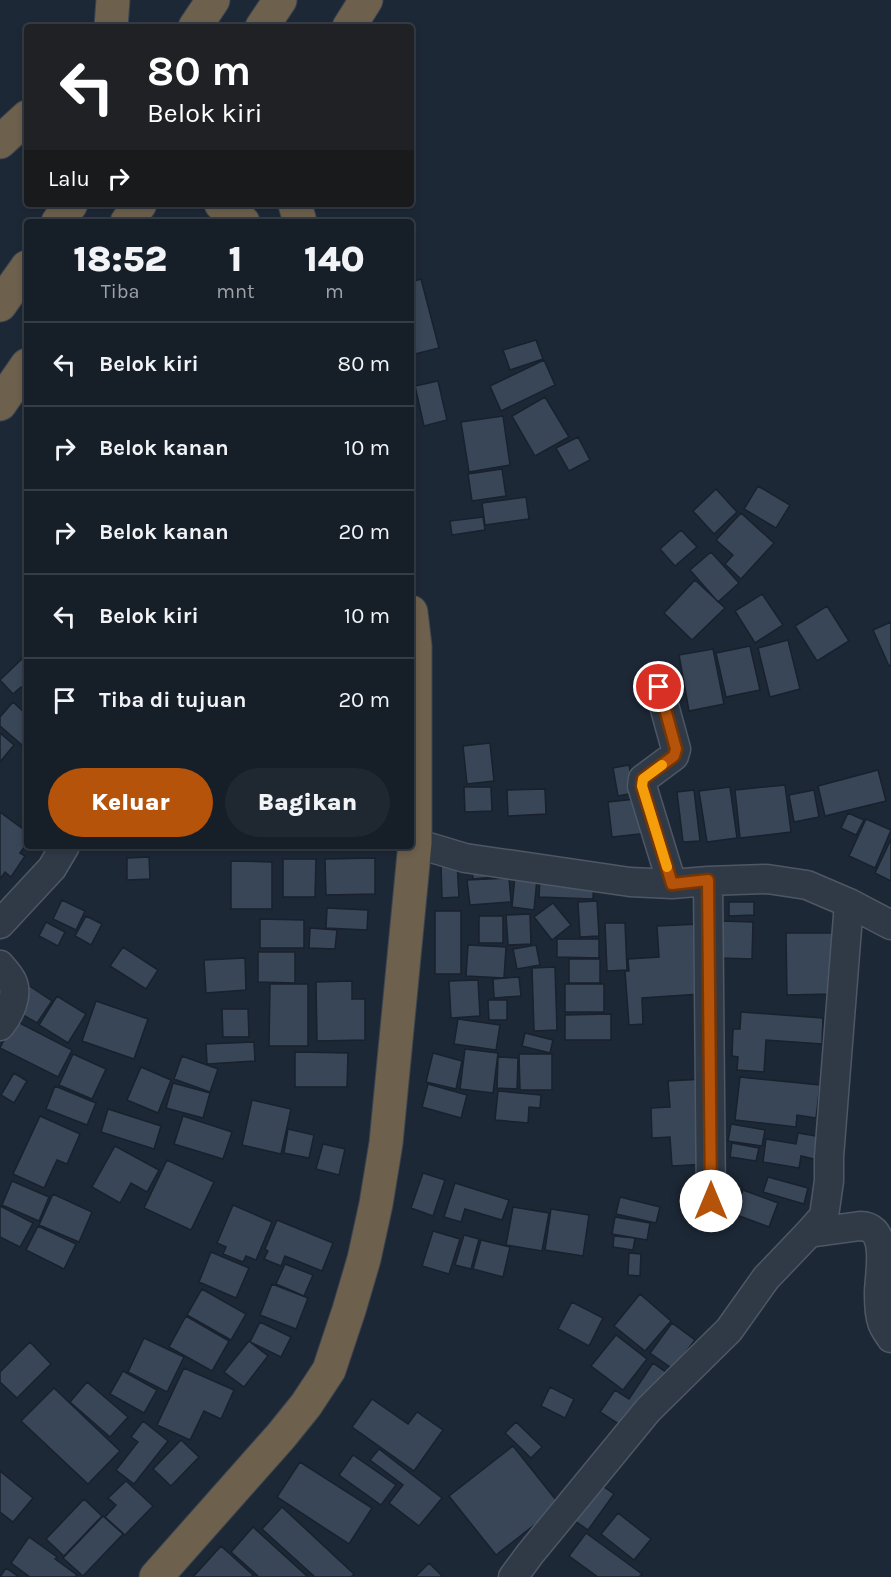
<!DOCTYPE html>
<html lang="id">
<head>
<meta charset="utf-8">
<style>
	:root { --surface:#161e28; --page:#1f2730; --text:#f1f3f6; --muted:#9ea2a8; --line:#353c45; --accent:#b45309 }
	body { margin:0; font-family:Karla,sans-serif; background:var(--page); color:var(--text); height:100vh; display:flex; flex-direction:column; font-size:22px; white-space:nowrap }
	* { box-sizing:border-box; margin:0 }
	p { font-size:20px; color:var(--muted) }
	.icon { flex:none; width:33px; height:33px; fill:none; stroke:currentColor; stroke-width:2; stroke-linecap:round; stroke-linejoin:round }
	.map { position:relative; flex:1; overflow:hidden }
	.sheet { position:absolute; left:24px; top:219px; width:390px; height:630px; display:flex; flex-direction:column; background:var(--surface); border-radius:6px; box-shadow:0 3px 9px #0003,0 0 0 2px var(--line) }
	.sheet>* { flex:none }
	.banner { position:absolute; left:24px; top:24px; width:390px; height:183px; border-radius:6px; box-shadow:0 3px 9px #0003,0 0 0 2px var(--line); background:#202124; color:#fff; overflow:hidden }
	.pin { position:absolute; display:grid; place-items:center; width:51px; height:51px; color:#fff; margin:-26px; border:3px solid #fff; border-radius:50%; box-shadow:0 2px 6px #0007 }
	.me { position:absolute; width:66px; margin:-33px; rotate:0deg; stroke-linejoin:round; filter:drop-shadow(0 0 4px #0008) }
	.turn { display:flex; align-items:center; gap:21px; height:126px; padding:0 24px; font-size:27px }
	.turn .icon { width:78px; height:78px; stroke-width:2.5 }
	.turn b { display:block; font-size:42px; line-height:51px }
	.then { display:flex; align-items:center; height:57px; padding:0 24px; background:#0003; gap:12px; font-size:22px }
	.eta { display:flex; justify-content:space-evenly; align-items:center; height:102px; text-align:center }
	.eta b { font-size:36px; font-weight:800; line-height:42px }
	.cta { display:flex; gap:12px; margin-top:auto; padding:12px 24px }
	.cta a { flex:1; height:69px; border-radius:36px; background:var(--accent); color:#fff; font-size:24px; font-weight:800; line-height:69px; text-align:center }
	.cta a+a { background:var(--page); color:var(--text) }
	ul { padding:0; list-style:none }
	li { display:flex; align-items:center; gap:18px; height:84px; padding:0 24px; border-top:2px solid var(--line) }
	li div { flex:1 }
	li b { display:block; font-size:22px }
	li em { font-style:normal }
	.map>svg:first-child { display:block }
</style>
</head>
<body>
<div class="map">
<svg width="891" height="1577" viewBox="0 0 891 1577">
	<rect width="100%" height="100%" fill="#1d2836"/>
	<path fill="#384657" stroke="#18212d" stroke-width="1.5" d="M421,279L439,348L411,355V282Z
		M536,340L543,359L510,370L503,350Z
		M544,360L555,385L501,411L490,386Z
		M438,381L447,420L424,426L415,386Z
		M545,397L569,437L535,456L512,416Z
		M503,416L510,465L469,472L461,422Z
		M578,437L590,460L569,471L556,448Z
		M502,469L506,496L472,501L468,474Z
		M758,486L790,505L776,528L744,509Z
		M716,489L737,512L714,534L693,511Z
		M526,497L529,519L485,525L482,503Z
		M741,513L774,543L741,579L725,564L733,555L716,540Z
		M483,517L485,530L452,535L450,521Z
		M681,530L697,547L675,566L660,549Z
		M711,552L739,583L718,602L690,570Z
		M695,580L725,608L692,640L664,613Z
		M762,594L783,625L755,643L735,611Z
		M827,606L849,641L817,661L795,626Z
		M891,622V665L889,666L873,630Z
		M788,640L800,689L770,697L758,648Z
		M750,646L760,690L726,697L716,653Z
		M713,649L724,704L689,711L679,655Z
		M27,654V693L21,687L13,694L0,680Z
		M13,702L27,715V739L22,745L0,726V717Z
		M0,733L14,745L0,762Z
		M490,743L494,781L467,784L463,746Z
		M629,765L634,793L618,796L613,768Z
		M878,770L886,801L825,816L818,786Z
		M785,785L791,832L740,838L735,790Z
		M464,787H491L492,811L465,812Z
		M730,787L737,838L707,842L699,791Z
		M545,789L546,814L508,816L507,790Z
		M694,790L700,841L683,842L677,792Z
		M814,790L819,817L794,822L789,795Z
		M645,798L649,833L612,837L608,802Z
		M0,812L27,832V843L20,853L25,856L11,877L5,872L0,879Z
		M848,813L864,820L856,835L841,828Z
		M866,819L891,830L875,868L849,856Z
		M891,839V881L875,873Z
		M149,857L150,879L127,880V858Z
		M375,858V894L326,895L325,859Z
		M283,859H316L315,897H283Z
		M231,861L272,862V909H231Z
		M457,863L459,897L442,898L441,864Z
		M472,868L505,876L473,879Z
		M515,876L537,879L534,910L512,907Z
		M540,876L594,878L593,899L539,897Z
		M509,878L511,902L470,905L467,880Z
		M62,900L85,911L76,930L53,919Z
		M597,901L599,936L580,937L578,902Z
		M729,902H754V915L729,916Z
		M553,903L571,925L552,940L534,917Z
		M327,908L368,910L367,930L326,928Z
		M435,911H461V974H435Z
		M530,914L531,944L508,945L506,915Z
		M86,916L102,924L91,945L75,936Z
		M479,916H503V943H479Z
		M260,919L304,920V948H260Z
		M720,921L753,922L752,959L720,958Z
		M46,922L65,932L58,946L39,936Z
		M605,923H625L627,970L607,971Z
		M700,924L701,994L642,998L643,1024L629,1025L625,971H629L628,959L659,957L657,926Z
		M310,928L337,930L335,949L309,948Z
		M786,933H833V994L787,995Z
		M557,939H599V958L557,957Z
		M468,945L506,947L504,978L466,976Z
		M536,945L540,965L517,969L513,949Z
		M123,947L158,970L146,989L110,966Z
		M258,952H295V983L258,982Z
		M245,958L246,990L206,993L204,960Z
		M569,959H600V983H569Z
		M555,967L557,1030L534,1031L532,968Z
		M519,977L521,996L494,998L493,979Z
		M478,980L480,1016L451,1018L449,981Z
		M352,981V999H365V1040L317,1041L316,982Z
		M270,984H308V1046H269Z
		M565,984H604V1012H565Z
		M28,985L52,1001L37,1023L13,1009Z
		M57,996L86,1014L68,1043L39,1025Z
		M488,1000H507V1020H489Z
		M96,1001L148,1019L134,1059L82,1041Z
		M222,1009H248L249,1037H223Z
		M741,1012L823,1018L822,1044L766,1040L764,1072L737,1070L738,1057L732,1056L733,1029H740Z
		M611,1014V1040H565V1015Z
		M458,1019L500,1025L496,1050L454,1044Z
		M14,1020L72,1050L58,1077L0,1048Z
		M525,1033L553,1040L550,1053L522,1046Z
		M254,1042L255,1061L207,1064L206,1044Z
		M465,1049L498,1053L493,1093L460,1089Z
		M295,1052L348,1053L347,1087H295Z
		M433,1053L462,1061L456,1089L426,1082Z
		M73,1054L106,1069L92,1099L59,1085Z
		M519,1054H552V1090H520Z
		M182,1056L218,1069L210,1092L174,1079Z
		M498,1057L518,1058L517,1089L497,1088Z
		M141,1067L171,1080L158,1113L127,1100Z
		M14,1073L27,1081L14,1103L1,1095Z
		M740,1077L820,1085L816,1118L797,1115L796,1127L735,1120Z
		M704,1079L708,1164L672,1166L670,1137L652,1138L651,1108L670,1107L668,1081Z
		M173,1083L210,1093L203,1118L166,1108Z
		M428,1084L467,1095L461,1118L422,1107Z
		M55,1086L96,1103L87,1125L46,1109Z
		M498,1091L541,1095L540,1108L529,1107L528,1123L495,1120Z
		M252,1100L291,1109L281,1154L242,1145Z
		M108,1109L161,1126L154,1149L101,1132Z
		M40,1116L80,1134L67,1164L57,1160L44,1188L13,1174Z
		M183,1116L232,1132L223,1159L174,1144Z
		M731,1124L765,1130L762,1146L728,1141Z
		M288,1129L314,1135L309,1158L284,1153Z
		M798,1133L822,1137L818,1160L801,1156L799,1168L763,1162L766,1139L796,1144Z
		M732,1143L759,1148L756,1161L730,1157Z
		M323,1144L345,1149L339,1175L316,1169Z
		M115,1146L159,1170L147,1192L131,1183L120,1203L92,1187Z
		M167,1160L214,1182L191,1230L144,1208Z
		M423,1173L445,1180L433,1216L411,1208Z
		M768,1177L808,1188L804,1204L763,1192Z
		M722,1180L742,1187L731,1217L711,1210Z
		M12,1181L49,1197L39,1221L2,1205Z
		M455,1183L509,1200L502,1220L465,1209L461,1222L444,1217Z
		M743,1190L778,1203L769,1227L734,1214Z
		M53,1194L92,1212L79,1242L39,1225Z
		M620,1197L660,1207L656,1223L616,1214Z
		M233,1205L272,1222L256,1260L246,1256L243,1262L223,1254L226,1247L217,1243Z
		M0,1206L33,1223L20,1247L0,1237Z
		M513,1207L549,1213L542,1251L506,1245Z
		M551,1209L589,1215L583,1256L545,1250Z
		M615,1217L650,1223L647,1240L612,1234Z
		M277,1220L333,1243L322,1271L285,1256L281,1266L264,1259L268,1251L265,1249Z
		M38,1226L76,1244L64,1269L26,1250Z
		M433,1231L460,1239L449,1274L422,1266Z
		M464,1235L479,1239L471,1269L455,1265Z
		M614,1236L635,1238L633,1250L613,1247Z
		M481,1240L510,1247L503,1277L473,1269Z
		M211,1252L249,1268L236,1298L199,1282Z
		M629,1253L641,1254L640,1276L628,1275Z
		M285,1264L313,1275L304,1296L276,1284Z
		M272,1284L308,1298L296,1329L260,1315Z
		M202,1289L246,1314L231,1340L187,1315Z
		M640,1294L671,1321L645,1351L614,1326Z
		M572,1302L603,1318L589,1346L558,1329Z
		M186,1316L229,1341L212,1371L169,1347Z
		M260,1322L291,1337L281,1357L250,1342Z
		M672,1323L695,1340L673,1369L650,1353Z
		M616,1335L647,1359L623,1390L591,1366Z
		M144,1338L184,1357L167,1392L128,1372Z
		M249,1341L268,1356L244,1387L224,1372Z
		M30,1342L51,1364L17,1398L0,1382V1372Z
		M653,1363L667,1373L628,1430L600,1412L615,1390L629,1399Z
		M184,1368L234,1390L221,1419L204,1411L190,1440L157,1425Z
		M123,1371L157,1390L144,1413L110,1394Z
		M87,1382L128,1417L110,1437L70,1402Z
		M550,1387L574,1399L565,1418L541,1406Z
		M54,1388L120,1451L88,1484L21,1421Z
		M372,1399L408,1424L417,1412L443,1430L414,1471L352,1427Z
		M143,1421L168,1441L134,1484L116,1470L138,1442L131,1437Z
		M516,1422L542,1447L531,1458L505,1433Z
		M181,1440L199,1457L171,1486L153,1469Z
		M513,1446L560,1505L496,1555L449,1496Z
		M379,1449L442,1498L419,1526L389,1503L403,1485L370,1460Z
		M353,1455L396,1485L381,1505L339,1475Z
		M300,1462L372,1508L349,1544L277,1497Z
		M0,1471L33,1498L13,1522L0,1512Z
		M594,1480L614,1494L588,1530L568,1516Z
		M126,1481L153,1506L125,1535L105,1517L116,1505L108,1498Z
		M84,1499L102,1516L64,1556L46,1539Z
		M282,1507L354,1574L351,1577H315L262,1529Z
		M618,1513L651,1539L634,1560L601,1534Z
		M103,1516L123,1534L83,1576L63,1558Z
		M253,1527L308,1577H259L231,1552Z
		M586,1533L642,1574L639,1577H598L569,1556Z
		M29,1537L57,1557L55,1559L77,1575L75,1577H30L11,1563Z
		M221,1546L253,1575L251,1577H193Z
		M429,1563L443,1577H415Z
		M6,1568L19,1577H0Z"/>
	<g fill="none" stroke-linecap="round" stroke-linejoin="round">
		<g stroke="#4e5765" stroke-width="31">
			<path id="minor" d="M659,687L676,749L674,756L643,779L642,786L672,884
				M415,843L465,858L630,882L672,884L708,881L767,879L807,885L849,903L891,925
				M708,881L711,1201
				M0,924L52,868L65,846
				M0,965C4,970 9,975 12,981C19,995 9,1015 0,1026
				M809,1233L860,1226C891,1226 879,1274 879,1293C879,1302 879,1314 882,1322C883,1327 888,1333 891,1338
				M513,1577L530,1554L648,1410L729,1330L766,1278L809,1233L824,1216L829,1181V1157L849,903"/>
		</g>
		<g stroke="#3b4451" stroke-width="35">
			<path id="highway" d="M111,27L113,0
				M195,27L213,0
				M262,27L280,0
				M349,27L366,0
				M0,142L27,117
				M221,204L243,222
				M295,204L300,222
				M58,222L71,204
				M127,222L140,204
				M0,305L27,267
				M0,404L27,365
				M156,1577L281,1436L306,1405L329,1370L349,1310L364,1259L376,1204L386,1143L415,843V646L411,612"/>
		</g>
		<use href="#minor" stroke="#303a47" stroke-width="28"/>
		<use href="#highway" stroke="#6d604d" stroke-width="33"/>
	</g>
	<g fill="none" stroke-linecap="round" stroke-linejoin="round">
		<g stroke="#753606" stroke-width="15">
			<path id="route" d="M659,687L676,749L674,756L643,779L642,786L672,884L708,880L711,1201"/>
		</g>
		<use href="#route" stroke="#b45309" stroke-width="10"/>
		<path stroke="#f59e0b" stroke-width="10" d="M662,765L643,779L642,786L667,867"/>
	</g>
</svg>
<div class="pin" style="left:659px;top:687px;background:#d93025"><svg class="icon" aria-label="arrive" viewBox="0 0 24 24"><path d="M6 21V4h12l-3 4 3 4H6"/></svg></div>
<svg class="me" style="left:711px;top:1201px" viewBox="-20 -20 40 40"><circle r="19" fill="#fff"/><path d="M0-13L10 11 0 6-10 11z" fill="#b45309"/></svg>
<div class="banner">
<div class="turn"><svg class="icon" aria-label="left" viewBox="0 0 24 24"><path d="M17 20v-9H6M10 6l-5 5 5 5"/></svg><div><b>80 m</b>Belok kiri</div></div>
<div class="then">Lalu<svg class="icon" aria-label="right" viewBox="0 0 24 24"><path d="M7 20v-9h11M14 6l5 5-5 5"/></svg></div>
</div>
<section class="sheet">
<div class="eta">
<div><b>18:52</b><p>Tiba</p></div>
<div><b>1</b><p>mnt</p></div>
<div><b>140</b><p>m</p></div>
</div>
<ul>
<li><svg class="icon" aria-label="left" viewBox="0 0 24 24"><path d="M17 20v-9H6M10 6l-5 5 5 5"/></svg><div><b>Belok kiri</b></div><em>80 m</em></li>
<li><svg class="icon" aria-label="right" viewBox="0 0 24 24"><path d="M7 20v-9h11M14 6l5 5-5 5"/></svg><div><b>Belok kanan</b></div><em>10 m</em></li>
<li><svg class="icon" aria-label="right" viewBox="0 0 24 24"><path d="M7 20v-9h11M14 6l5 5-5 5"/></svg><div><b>Belok kanan</b></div><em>20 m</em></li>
<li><svg class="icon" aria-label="left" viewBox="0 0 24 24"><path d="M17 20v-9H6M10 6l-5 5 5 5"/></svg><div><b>Belok kiri</b></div><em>10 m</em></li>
<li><svg class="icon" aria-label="arrive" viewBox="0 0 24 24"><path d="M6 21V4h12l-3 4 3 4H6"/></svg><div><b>Tiba di tujuan</b></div><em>20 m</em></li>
</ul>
<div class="cta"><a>Keluar</a><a>Bagikan</a></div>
</section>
</div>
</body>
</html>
